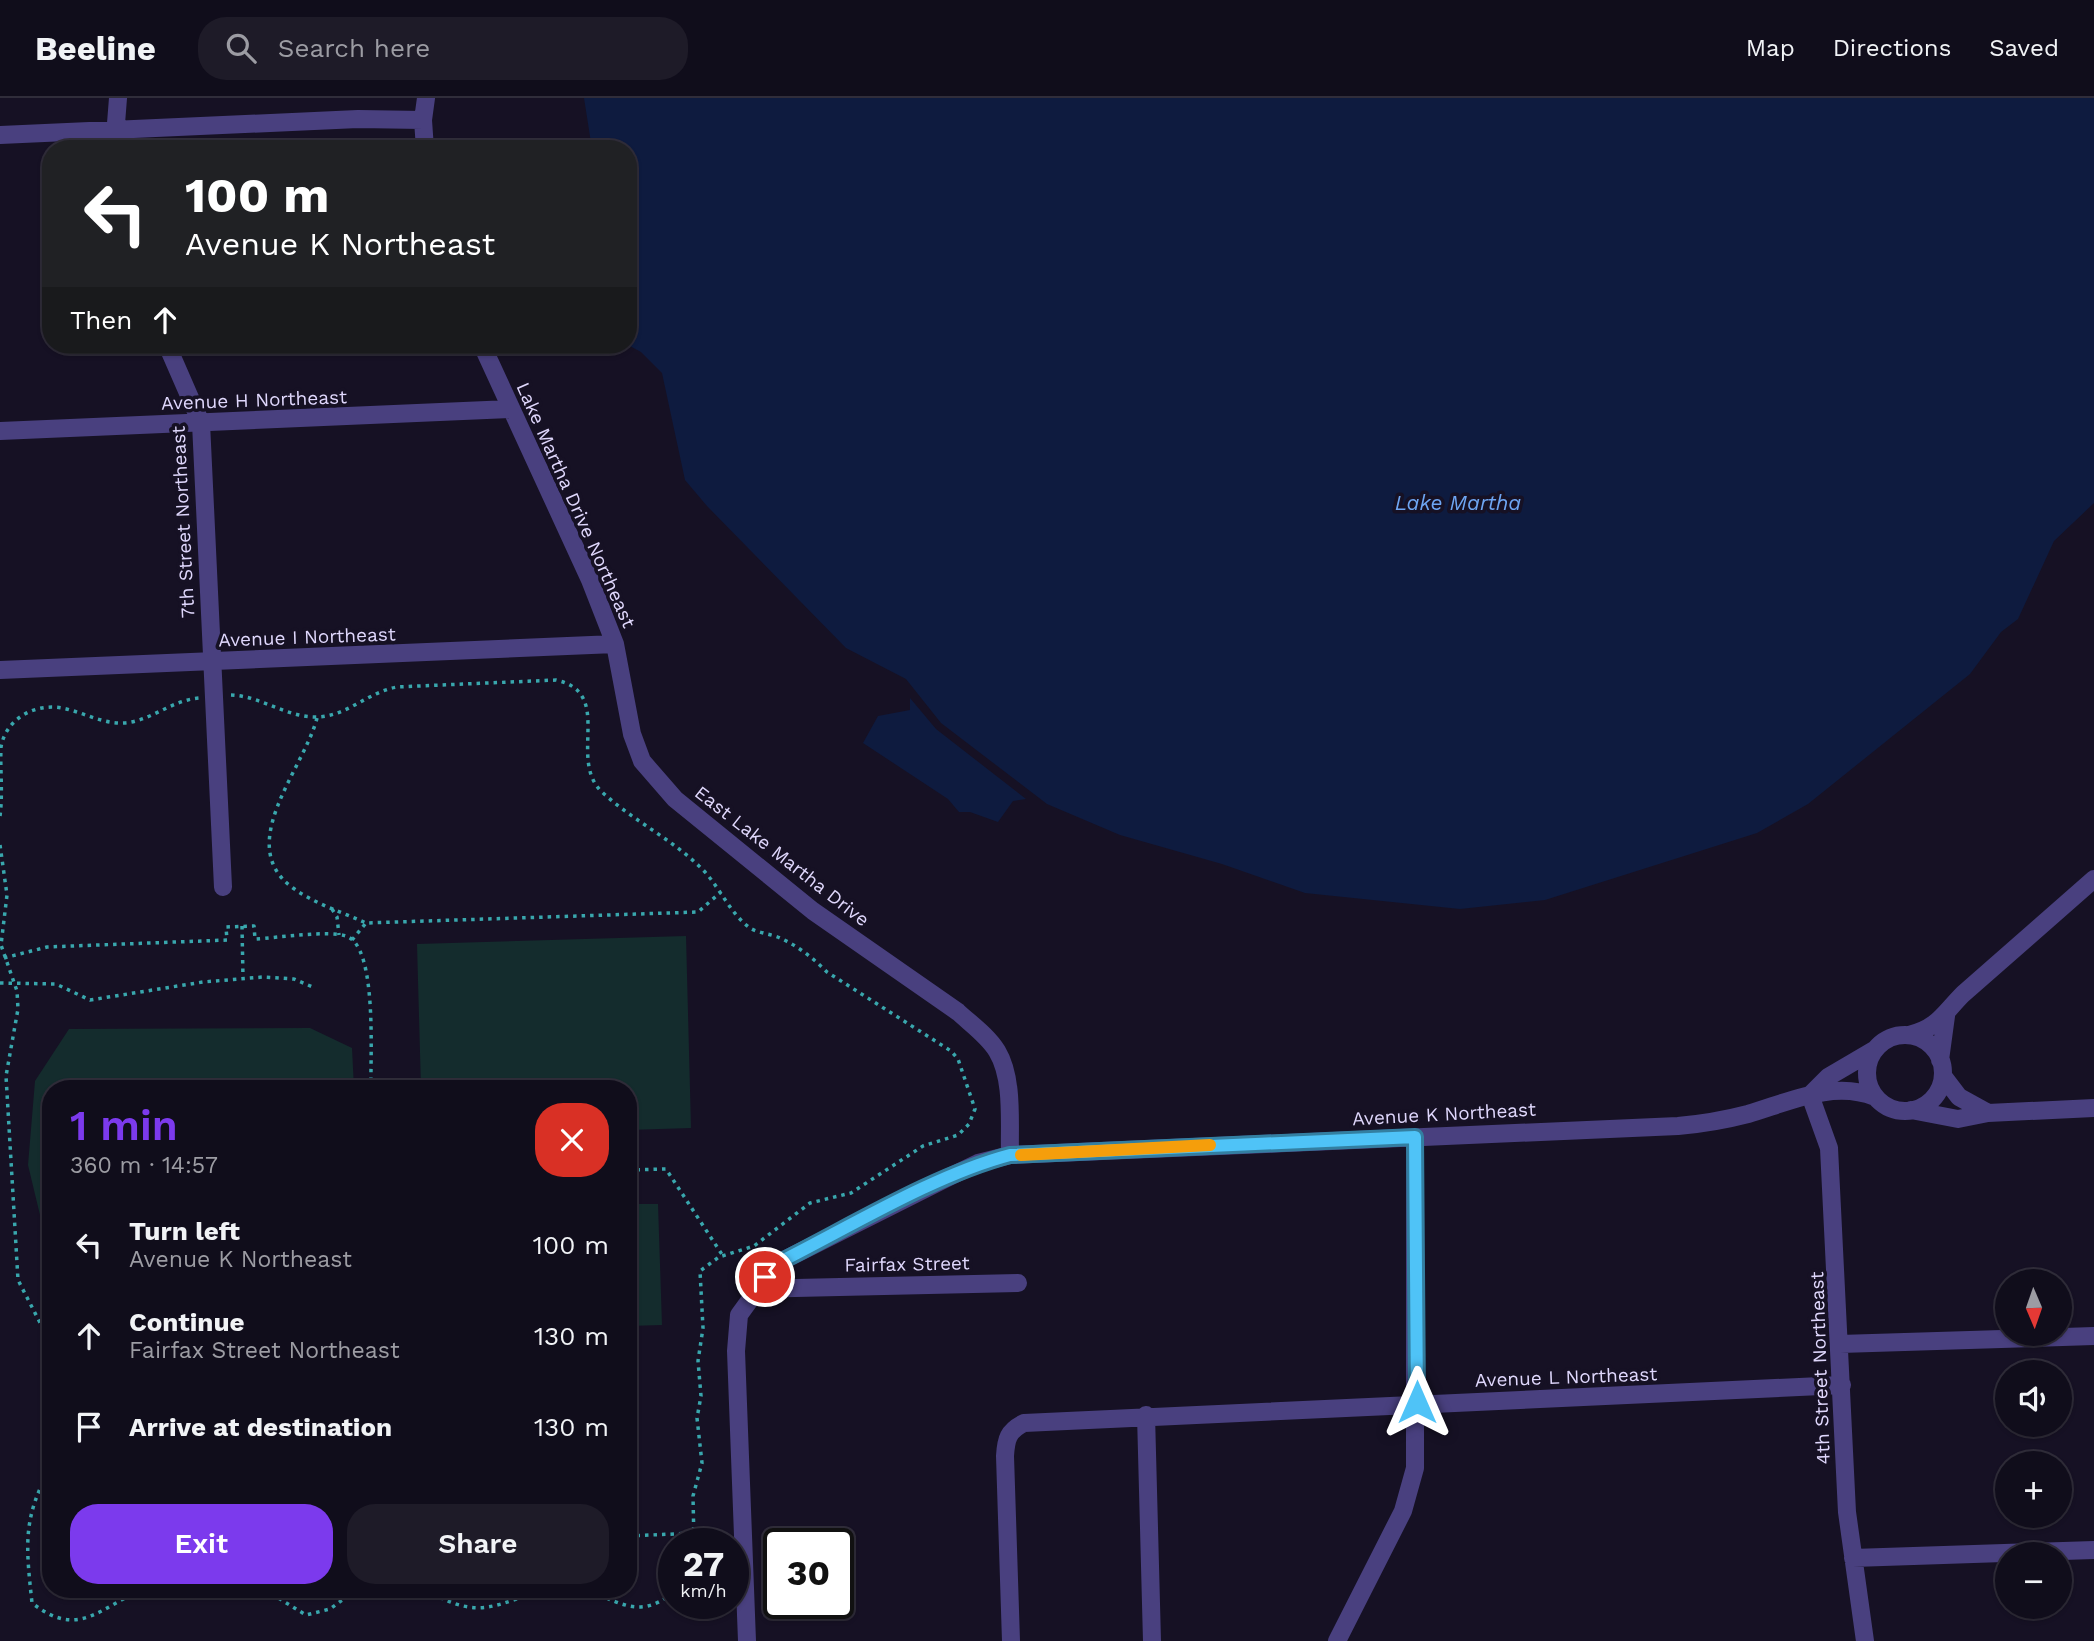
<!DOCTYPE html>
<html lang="en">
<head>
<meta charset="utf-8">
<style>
	:root { --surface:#100d1b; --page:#1e1b28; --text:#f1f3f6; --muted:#9c9ca3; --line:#302d3a; --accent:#7c3aed }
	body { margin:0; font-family:"Work Sans",sans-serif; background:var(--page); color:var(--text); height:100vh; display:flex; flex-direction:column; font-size:26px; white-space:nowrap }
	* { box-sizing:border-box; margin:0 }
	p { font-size:23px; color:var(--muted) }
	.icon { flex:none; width:38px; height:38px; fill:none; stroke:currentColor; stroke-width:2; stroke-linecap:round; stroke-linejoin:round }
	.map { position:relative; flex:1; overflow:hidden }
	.side { position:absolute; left:42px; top:982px; width:595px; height:518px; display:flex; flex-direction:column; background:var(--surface); border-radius:28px; box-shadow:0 2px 5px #0004,0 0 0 2px var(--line) }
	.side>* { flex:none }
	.guide { position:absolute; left:42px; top:42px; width:595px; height:214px; border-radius:28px; box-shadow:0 2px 5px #0004,0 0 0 2px var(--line); background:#202124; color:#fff; overflow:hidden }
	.needle { width:46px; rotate:178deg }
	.buttons { position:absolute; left:1995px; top:1171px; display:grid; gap:14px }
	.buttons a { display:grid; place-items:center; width:77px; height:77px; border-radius:50%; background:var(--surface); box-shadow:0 2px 5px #0004,0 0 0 2px var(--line); font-size:35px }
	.speed { position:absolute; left:658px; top:1430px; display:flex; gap:14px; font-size:35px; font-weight:700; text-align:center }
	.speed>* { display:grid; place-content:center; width:91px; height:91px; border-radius:50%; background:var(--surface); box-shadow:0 2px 5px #0004,0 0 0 2px var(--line); line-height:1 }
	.speed small { font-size:18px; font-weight:400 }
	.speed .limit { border:4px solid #111; border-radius:10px; background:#fff; color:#111 }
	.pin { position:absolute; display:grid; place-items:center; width:60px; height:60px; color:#fff; margin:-30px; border:4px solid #fff; border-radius:50%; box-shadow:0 2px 7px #0007 }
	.me { position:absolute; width:77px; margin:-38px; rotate:0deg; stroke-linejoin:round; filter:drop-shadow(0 0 5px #0008) }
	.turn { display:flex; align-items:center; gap:24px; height:147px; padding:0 28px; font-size:32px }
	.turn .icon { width:91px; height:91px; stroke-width:2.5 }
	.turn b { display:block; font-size:49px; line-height:60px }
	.then { display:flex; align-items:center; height:66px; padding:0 28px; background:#0003; gap:14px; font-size:26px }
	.round { display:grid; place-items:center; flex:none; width:74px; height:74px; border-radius:28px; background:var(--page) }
	.summary { display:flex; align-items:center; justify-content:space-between; height:119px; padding:0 28px }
	h1 { font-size:42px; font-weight:600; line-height:52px; color:var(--accent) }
	.action { display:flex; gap:14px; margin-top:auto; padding:14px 28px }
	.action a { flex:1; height:80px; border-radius:28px; background:var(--accent); color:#fff; font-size:28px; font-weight:600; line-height:80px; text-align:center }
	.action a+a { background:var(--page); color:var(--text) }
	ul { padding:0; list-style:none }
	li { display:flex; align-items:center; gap:21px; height:91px; padding:0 28px }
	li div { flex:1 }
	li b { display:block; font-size:26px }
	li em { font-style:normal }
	header { display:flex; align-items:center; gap:42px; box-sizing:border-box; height:98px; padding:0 35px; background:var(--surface); border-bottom:2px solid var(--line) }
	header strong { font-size:33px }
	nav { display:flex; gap:38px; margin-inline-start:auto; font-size:24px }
	.search { width:490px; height:63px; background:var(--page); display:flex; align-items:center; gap:18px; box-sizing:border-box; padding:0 24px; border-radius:28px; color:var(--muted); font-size:26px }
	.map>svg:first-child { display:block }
</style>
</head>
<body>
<header>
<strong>Beeline</strong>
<div class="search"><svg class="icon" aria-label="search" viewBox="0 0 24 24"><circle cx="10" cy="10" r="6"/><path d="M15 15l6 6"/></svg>Search here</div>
<nav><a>Map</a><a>Directions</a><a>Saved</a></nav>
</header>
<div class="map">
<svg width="2094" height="1543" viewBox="0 0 2094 1543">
	<rect width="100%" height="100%" fill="#161124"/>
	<path fill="#142c2d" d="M686,838L691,1030L628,1032V990H421L417,846Z
		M310,930L352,950L354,990H51V1134L40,1117L28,1067L35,983L69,931Z
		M628,1106H658L662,1227L628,1228Z"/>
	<path fill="#0e1b3f" d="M584,0H2094V405L2054,443L2018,521L2001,534L1970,576L1808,706L1757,735L1545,802L1460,811L1305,795L1222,766L1120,737L1047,706L941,625L906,581L846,550L707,408L685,382L662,275L641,254L628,247V51H592Z
		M910,600L936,631L1026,701L1013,703L998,724L970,714H959L948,701L863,645L878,618L910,612Z"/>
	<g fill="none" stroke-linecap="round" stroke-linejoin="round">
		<path stroke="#39a7ad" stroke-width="3.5" stroke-dasharray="3.5 5" stroke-linecap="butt" d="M231,597C261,598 285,619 316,619C346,619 368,594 397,589L556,582C615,595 567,661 602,694C632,722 670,740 699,768C718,785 729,815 750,830C758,835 771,836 780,840C798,848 813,860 827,874L951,953L958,961L975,1011L969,1026L958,1037L923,1048L851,1095L810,1105L754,1148L719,1159L700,1173L703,1230L698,1263L701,1298L697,1320L702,1365L693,1398L694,1446
			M317,620C304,671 233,747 293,790C315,806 342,814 366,825L698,814L721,794
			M0,718C3,696 0,671 1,649C6,620 36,605 62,610C83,614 102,626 124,625C151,623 172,602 199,600
			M0,747L7,797L1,847L17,893L18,911L6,978L18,1182L51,1246
			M332,811L337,819L339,837
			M242,828L243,880
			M352,842L366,825
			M4,860L47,849L227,842L226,829L254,828L255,841C276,840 328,832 346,838C378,848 370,961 371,990
			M0,885L56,886L90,902L203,884L263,879L294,881L315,890
			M628,1072L666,1071L723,1158
			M51,1369C22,1420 26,1448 32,1505C80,1543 101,1507 145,1491
			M628,1438L696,1435
			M255,1491L275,1498L306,1517L330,1511L357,1491
			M425,1491C484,1527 497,1502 552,1491
			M574,1491C616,1496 633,1527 674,1494"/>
		<path stroke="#49407f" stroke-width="18" d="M0,37L358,21L423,22
			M114,51L118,0
			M425,51L423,22L426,0
			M167,247L201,325L223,789
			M482,247L590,482L615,546L632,636L642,663L675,701L813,813L958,914C971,926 988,938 997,953C1014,981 1009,1026 1010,1057
			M0,333L510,311
			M0,572L615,546
			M1909,937C1938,930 1944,915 1963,896L2094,781
			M1867 975a38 38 0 1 1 76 0a38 38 0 1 1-76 0Z
			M1940,962L1946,918
			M1943,978L1959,999L1988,1015
			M1810,997L1829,1050L1847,1414L1865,1543
			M1810,997L1828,979L1874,952
			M1911,1012L1958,1021L1988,1015L2094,1010
			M755,1191L1018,1185
			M1840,1246L2094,1238
			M1146,1317L1152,1543
			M1853,1460L2094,1452
			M747,1543L736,1253L739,1217L776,1166L947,1080L978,1065L1010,1057L1678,1028C1701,1026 1725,1022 1748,1016C1789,1004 1833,982 1875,999
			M1011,1543L1005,1358C1006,1341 1008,1333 1024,1325L1842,1287
			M1337,1543L1403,1413L1415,1370V1039"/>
	</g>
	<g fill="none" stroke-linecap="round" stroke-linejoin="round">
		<g stroke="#337fa1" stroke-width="18">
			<path id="route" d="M765,1179L776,1166C848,1130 934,1077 1010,1057L1415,1039L1417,1304"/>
		</g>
		<use href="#route" stroke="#4fc3f7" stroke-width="12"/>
		<path stroke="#f59e0b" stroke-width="12" d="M1021,1057L1210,1047"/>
	</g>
	<g text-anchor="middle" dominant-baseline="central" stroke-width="7" stroke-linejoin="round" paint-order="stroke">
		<g font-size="19" fill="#dfd7fc" stroke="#161124">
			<text transform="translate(254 302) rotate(-2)">Avenue H Northeast</text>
			<text transform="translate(576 407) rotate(66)">Lake Martha Drive Northeast</text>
			<text transform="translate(183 424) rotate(-93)">7th Street Northeast</text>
			<text transform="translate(307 539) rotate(-2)">Avenue I Northeast</text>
			<text transform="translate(782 758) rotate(38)">East Lake Martha Drive</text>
			<text transform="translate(1444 1016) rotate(-3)">Avenue K Northeast</text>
			<text transform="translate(907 1166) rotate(-1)">Fairfax Street</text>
			<text transform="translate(1820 1270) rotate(-92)">4th Street Northeast</text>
			<text transform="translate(1566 1279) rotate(-2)">Avenue L Northeast</text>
		</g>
		<g font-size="21" font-style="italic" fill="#6ea6f3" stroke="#161124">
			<text x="1458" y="404">Lake Martha</text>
		</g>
	</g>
</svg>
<div class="buttons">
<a><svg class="needle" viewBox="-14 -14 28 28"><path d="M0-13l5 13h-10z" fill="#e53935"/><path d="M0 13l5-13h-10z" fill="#9c9ca3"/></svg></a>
<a><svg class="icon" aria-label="sound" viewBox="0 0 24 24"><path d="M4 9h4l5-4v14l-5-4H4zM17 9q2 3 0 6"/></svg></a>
<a>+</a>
<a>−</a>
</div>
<div class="speed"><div>27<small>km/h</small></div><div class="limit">30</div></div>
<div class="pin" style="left:765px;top:1179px;background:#d93025"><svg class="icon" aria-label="arrive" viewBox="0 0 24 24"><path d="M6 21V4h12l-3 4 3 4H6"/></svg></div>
<svg class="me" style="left:1417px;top:1304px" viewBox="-20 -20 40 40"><path d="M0-17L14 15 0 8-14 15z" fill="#4fc3f7" stroke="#fff" stroke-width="4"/></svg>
<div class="guide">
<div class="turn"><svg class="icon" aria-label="left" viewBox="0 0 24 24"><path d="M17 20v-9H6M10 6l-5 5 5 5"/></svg><div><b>100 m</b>Avenue K Northeast</div></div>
<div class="then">Then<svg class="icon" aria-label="ahead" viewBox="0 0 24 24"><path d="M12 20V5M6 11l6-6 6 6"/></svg></div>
</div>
<section class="side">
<div class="summary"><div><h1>1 min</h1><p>360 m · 14:57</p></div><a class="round" style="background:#d93025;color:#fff"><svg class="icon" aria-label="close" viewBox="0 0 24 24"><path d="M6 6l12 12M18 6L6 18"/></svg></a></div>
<ul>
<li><svg class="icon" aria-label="left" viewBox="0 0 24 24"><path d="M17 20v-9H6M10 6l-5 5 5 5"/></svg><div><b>Turn left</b><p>Avenue K Northeast</p></div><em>100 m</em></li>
<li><svg class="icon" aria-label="ahead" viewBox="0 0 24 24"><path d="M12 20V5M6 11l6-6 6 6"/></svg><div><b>Continue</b><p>Fairfax Street Northeast</p></div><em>130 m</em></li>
<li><svg class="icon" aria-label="arrive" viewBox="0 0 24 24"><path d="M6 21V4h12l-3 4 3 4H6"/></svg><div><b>Arrive at destination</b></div><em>130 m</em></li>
</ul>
<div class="action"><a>Exit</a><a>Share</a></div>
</section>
</div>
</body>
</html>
